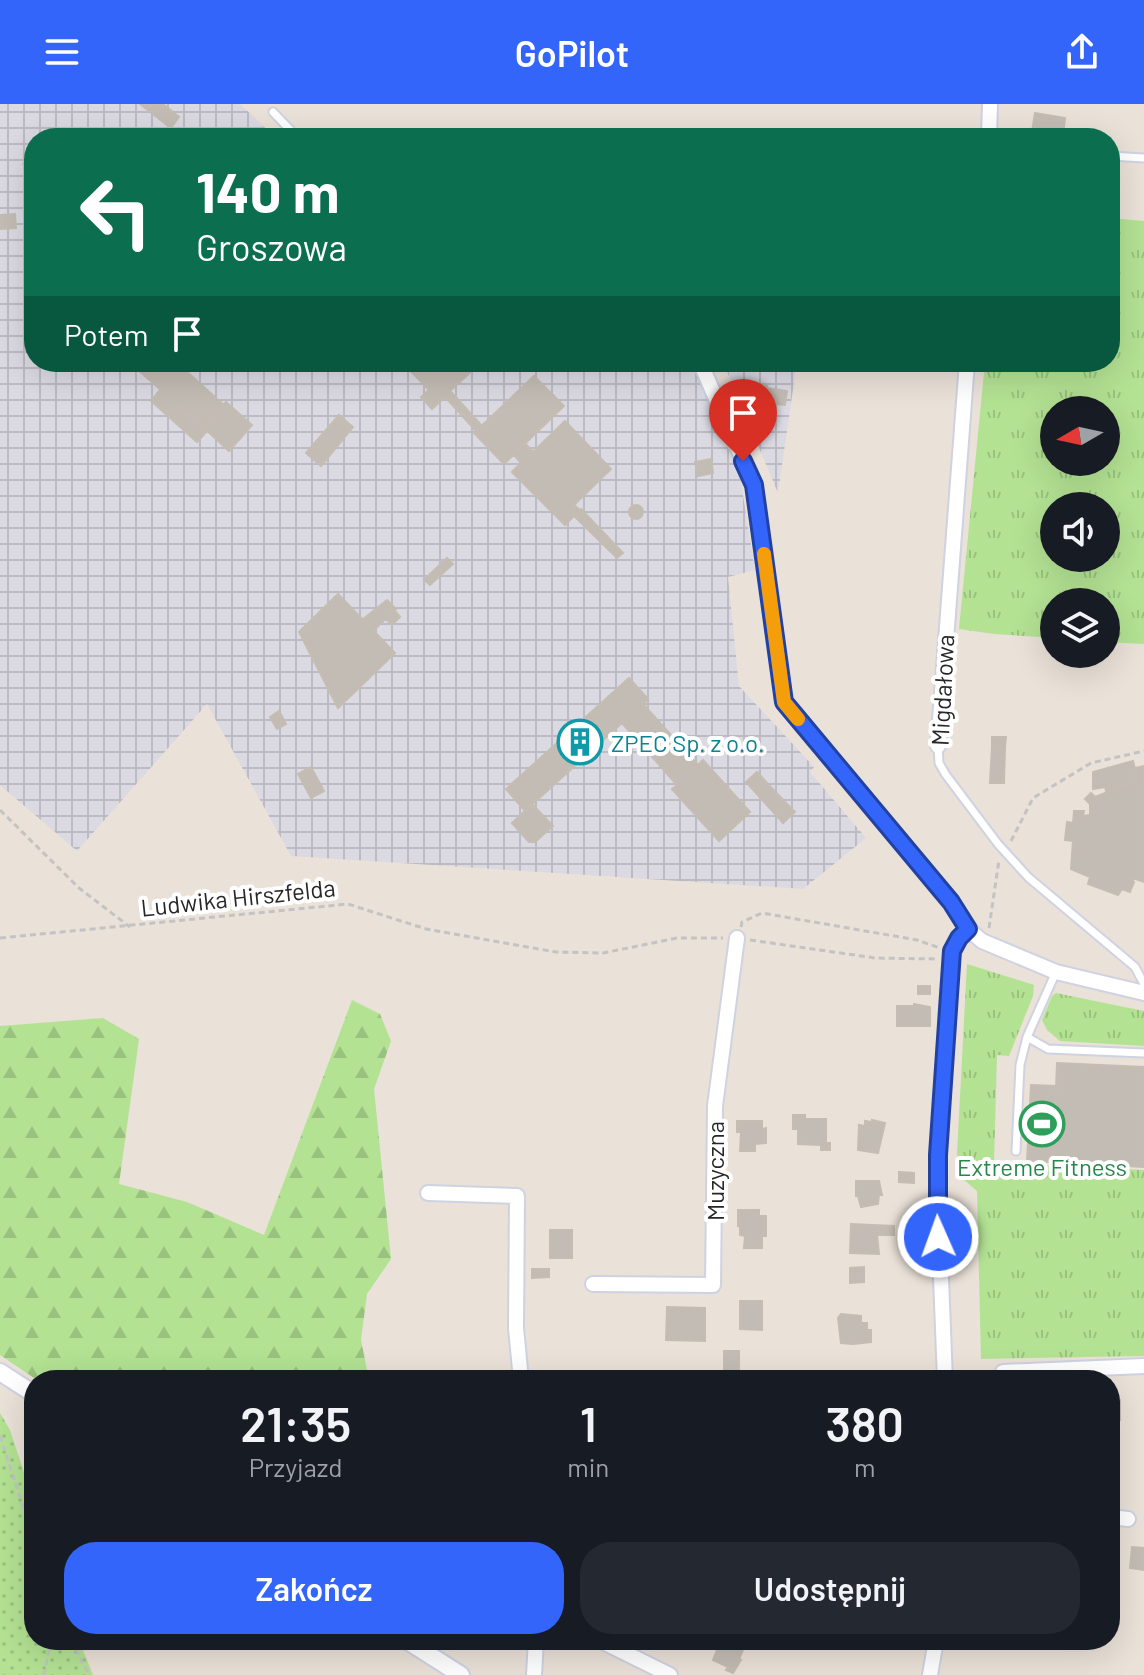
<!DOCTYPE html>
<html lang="pl">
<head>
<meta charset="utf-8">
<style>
	:root { --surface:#171b24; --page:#242831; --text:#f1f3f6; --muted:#9ea1a6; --accent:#3465fb }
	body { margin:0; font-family:Barlow,sans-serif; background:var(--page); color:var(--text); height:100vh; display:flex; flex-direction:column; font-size:30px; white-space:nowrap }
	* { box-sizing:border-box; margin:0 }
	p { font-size:26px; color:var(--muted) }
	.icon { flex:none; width:44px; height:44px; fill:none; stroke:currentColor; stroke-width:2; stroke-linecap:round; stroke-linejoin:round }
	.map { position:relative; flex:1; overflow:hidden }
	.side { position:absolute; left:24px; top:1266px; width:1096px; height:280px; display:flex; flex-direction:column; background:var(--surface); border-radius:32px; box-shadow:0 8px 32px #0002 }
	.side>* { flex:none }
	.top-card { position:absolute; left:24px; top:24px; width:1096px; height:244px; border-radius:32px; box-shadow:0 8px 32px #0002; background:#0b6e4f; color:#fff; overflow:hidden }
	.needle { width:52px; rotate:261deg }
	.fabs { position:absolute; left:1040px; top:292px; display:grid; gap:16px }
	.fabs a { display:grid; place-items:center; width:80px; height:80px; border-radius:50%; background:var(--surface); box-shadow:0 8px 32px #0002; font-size:40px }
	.pin { position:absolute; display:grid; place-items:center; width:68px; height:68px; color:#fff; margin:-82px -34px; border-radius:50% 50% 50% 0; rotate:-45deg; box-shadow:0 0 8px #0007 }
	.pin .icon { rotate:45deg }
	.me { position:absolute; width:88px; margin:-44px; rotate:358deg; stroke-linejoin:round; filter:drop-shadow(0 0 6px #0008) }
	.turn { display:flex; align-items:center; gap:28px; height:168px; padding:0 40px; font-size:36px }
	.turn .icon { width:104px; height:104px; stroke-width:2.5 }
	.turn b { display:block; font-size:56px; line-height:68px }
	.then { display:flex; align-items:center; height:76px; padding:0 40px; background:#0003; gap:16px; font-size:30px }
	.eta { display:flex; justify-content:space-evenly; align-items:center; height:136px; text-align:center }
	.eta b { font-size:48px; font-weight:600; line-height:56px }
	.primary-button { display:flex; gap:16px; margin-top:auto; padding:16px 40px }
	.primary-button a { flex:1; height:92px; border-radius:32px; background:var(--accent); color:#fff; font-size:32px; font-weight:600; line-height:92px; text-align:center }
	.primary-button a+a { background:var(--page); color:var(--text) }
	header { display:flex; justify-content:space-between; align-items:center; height:104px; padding:0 40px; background:var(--accent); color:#fff; font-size:36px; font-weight:600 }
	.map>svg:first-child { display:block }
</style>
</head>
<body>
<header><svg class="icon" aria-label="menu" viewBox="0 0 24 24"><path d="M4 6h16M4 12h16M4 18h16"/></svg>GoPilot<svg class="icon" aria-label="share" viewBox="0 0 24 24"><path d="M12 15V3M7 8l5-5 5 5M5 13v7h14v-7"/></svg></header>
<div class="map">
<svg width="1144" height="1571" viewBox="0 0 1144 1571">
	<defs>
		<pattern id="industrial-grid" width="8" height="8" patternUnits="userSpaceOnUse" patternTransform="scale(2)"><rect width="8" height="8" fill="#dbd9e2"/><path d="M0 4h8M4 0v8" fill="none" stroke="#bcbac2"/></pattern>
		<pattern id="grass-tufts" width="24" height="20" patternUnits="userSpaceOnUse" patternTransform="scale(2)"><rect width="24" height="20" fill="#b3e293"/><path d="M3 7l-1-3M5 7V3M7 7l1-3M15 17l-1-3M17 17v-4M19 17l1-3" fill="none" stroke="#9ac27f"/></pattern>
		<pattern id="forest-firs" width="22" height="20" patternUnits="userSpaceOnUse" patternTransform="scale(2)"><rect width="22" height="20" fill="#b3e293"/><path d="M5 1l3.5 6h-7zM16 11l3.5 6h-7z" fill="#9ac27f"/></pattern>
		<pattern id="garden-dots" width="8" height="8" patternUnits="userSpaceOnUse" patternTransform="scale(2)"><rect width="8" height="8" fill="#b3e293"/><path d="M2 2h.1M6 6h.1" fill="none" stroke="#9ac27f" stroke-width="1.8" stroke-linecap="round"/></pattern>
	</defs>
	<rect width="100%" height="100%" fill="#eae1d8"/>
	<path fill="url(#industrial-grid)" d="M0,0H240L276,34H34V258H692L739,366L755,466L728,473L739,582L814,663L810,668L866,734L803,785L291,752L207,600L77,747L0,681Z
		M723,258H797L778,389Z"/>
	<path fill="url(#grass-tufts)" fill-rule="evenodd" d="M1110,114L1144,117V540L1106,538V498H1054V534L994,530L959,525L985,258H1110ZM1054,306H1106V358H1054ZM1054,402H1106V454H1054Z
		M967,860L1034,881L1033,892L1009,952L997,951L994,1059L1144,1066V1252L981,1255L977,1087L956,1069Z
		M1056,889L1144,907V942L1060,937L1047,926L1042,916L1052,892Z"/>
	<path fill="url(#forest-firs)" d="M352,896L380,910L391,937L374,985L391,1155L367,1190L361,1236L369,1276H37L0,1251V922L103,914L139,935L119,1080L187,1098L264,1131Z"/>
	<path fill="url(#garden-dots)" d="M0,1309L10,1326L34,1399V1536H79L93,1571H0Z"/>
	<path fill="#c2bcb4" stroke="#c5bdb2" stroke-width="2" d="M140,0H163L179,13L171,24Z
		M1035,9L1065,14L1063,32L1032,28Z
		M263,24L276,34H254Z
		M1003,25L1025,27L1024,34H1002Z
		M34,47V69L23,60Z
		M15,110L16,124L0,125V111Z
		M129,258H176L224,301L204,324Z
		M402,258H467L474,265L450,287L453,290L447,295L445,293L432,305L421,293L429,286Z
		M534,272L564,302L504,360L474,329Z
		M764,281L767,282V284L787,287L785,301L776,300V303H773V299L756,297L758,284L763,285Z
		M160,286L207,327L197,338L151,297Z
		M453,290L482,322L476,327L447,295Z
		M226,298L252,321L229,347L204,324Z
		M339,311L353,323L321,362L306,349Z
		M565,317L611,365L574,401L580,406L565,421L512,368L521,359L514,351L525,339L533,348Z
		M711,355L713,369L698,372L695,358Z
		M629 408a7 7 0 1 1 14 0a7 7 0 1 1-14 0Z
		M581,405L623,449L617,454L574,412Z
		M447,454L453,460L430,481L424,476Z
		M338,490L395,549L338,604L299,528Z
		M387,496L396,505L374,526L363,515Z
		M395,507L400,513L392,521L386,515Z
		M629,574L648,595L643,600L698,661L703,656L750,708L719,737L672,685L677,681L622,619L525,707L506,685Z
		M279,607L286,620L277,625L270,613Z
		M992,633H1006L1005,643L992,642Z
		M992,642L1005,643L1004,679H990Z
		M1133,657L1138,676L1106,687L1105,683L1093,685V668Z
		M1144,662V778L1130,773L1134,778L1130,788L1122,785L1118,791L1088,780L1090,773L1071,765L1073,737L1065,736L1067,718L1073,719L1074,707H1084L1083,712L1090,711V700L1085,695L1091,689L1095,693L1138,676L1135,664Z
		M311,663L324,687L311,694L298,670Z
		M757,668L786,699L775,710L746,678Z
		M786,699L795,708L783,719L775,710Z
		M532,700L553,722L535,738H529L512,719Z
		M918,882H930V890H918Z
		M914,900L930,903V922H897V902H914Z
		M1057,959L1144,963V1063L1053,1058Z
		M1031,981L1056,982L1053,1058H1027Z
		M793,1011H805V1015H826V1039H830V1046H821V1041L798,1040V1025H793Z
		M872,1016L885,1019L878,1049L858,1046L859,1021L865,1022V1017L872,1018Z
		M737,1017H762V1025L766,1024V1039L755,1040V1047H740L741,1028H737Z
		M899,1068L914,1069V1079L899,1078Z
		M856,1077H879L882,1091H879L878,1100L861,1103L858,1092H856Z
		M738,1106H759V1112H766V1132H762V1144H744L745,1132L740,1131V1122H738Z
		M851,1120L894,1122V1131H877L879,1150L850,1149Z
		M550,1126H572V1154H550Z
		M864,1163V1178L850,1179V1164Z
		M532,1165H549V1173L532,1174Z
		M740,1197H762V1226L740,1225Z
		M667,1203L705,1204V1237L666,1236Z
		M841,1210L861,1212V1219H867V1226H871V1238L853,1240L841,1239L838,1214Z
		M724,1247H739V1268L724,1267Z
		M1110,1296H1120V1316L1110,1315Z
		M1132,1443L1144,1444V1466L1130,1464Z
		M720,1539L743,1546L739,1555L741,1556L733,1569L726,1566L728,1563L713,1556Z"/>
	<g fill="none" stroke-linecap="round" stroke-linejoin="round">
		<g stroke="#ced2e1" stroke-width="11">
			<path id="service" d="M273,8L298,34
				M1110,52L1144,54
				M938,642L939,659L946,671L998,740L1028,773L1135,863L1144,880
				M1027,933L1048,945L1144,949
				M1016,1047L1020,961L1027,933L1056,868"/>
		</g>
		<g stroke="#ced2e1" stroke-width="18">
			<path id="minor" d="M989,34L990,0
				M700,258L754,381L784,598L951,798L968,825L982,837L1056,868L1144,889
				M938,642L967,258
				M428,1089L517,1092L516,1224L521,1276
				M593,1180L713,1181L715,1002L737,834
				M1003,1268L1144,1262
				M945,1276L937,1072L952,847L959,834L968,825
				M1110,1413L1128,1415
				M599,1536L670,1571
				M534,1571L536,1536
				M930,1571L936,1536"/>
		</g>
		<g stroke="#ced2e1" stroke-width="20">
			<path id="tertiary" d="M0,1268L34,1290
				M406,1536L461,1571"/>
		</g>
		<path stroke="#c3c3c3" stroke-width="3" stroke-dasharray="6 4" stroke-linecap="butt" d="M0,706L79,784L130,823
			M1011,737L1033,694L1091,659L1144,647
			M741,823L742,818L762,809L917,836L940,844
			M989,824L999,756
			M0,834L348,800L426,825L556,848L603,849L677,834H723
			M750,836L875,854L937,855
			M0,1332L34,1436
			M71,1536L89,1571
			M44,1571L51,1536"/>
		<use href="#service" stroke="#fff" stroke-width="7"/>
		<use href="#minor" stroke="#fff" stroke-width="14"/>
		<use href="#tertiary" stroke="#fff" stroke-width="16"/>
	</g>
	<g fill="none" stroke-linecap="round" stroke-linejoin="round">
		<g stroke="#2242a3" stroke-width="20">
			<path id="route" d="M743,357L754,381L784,598L951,798L968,825L959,834L952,847L938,1051V1133"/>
		</g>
		<use href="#route" stroke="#3465fb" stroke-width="14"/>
		<path stroke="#f59e0b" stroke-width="14" d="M764,450L784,598L798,615"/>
	</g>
	<defs>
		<g id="building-ring" transform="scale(2.3)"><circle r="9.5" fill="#fff" stroke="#0f9aa8" stroke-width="1.5"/><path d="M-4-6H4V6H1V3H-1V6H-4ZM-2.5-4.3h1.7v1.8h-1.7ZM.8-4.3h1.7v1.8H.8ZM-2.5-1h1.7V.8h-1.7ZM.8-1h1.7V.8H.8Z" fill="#0f9aa8"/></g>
		<g id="stadium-ring" transform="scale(2.3)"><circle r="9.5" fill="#fff" stroke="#2e9e5b" stroke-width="1.5"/><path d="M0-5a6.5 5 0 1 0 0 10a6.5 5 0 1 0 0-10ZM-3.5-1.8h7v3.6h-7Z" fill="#2e9e5b"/></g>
	</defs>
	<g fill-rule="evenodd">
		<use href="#building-ring" x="580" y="638"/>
		<use href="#stadium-ring" x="1042" y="1020"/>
	</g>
	<g text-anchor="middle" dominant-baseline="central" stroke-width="8" stroke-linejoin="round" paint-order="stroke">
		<g font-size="24" fill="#272727" stroke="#fff">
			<text transform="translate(942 586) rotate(-87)">Migdałowa</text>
			<text transform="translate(238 793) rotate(-6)">Ludwika Hirszfelda</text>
			<text transform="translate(714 1067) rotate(-90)">Muzyczna</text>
		</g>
		<g font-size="24" fill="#0d838f" stroke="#fff" text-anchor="start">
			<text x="611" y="638">ZPEC Sp. z o.o.</text>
		</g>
		<g font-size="24" fill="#27864d" stroke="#fff">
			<text x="1042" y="1062">Extreme Fitness</text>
		</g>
	</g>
</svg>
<div class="fabs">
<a><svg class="needle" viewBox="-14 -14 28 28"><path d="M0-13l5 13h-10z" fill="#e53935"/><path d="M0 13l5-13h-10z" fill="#9ea1a6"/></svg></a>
<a><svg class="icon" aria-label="sound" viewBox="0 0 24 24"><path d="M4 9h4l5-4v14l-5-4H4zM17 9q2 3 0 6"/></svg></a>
<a><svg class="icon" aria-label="layers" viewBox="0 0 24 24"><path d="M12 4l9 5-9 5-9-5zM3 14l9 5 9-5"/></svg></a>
</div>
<div class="pin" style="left:743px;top:357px;background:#d93025"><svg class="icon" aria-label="arrive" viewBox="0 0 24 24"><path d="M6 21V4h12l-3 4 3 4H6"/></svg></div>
<svg class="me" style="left:938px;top:1133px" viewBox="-20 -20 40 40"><circle r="17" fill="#3465fb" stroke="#fff" stroke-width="3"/><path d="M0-11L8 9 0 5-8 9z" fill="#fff"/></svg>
<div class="top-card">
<div class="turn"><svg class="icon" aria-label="left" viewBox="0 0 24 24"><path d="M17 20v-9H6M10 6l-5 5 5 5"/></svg><div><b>140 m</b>Groszowa</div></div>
<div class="then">Potem<svg class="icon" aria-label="arrive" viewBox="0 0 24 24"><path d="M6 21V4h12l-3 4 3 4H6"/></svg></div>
</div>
<section class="side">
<div class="eta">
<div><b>21:35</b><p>Przyjazd</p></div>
<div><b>1</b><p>min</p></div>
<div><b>380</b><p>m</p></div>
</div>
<div class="primary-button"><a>Zakończ</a><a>Udostępnij</a></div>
</section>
</div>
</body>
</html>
